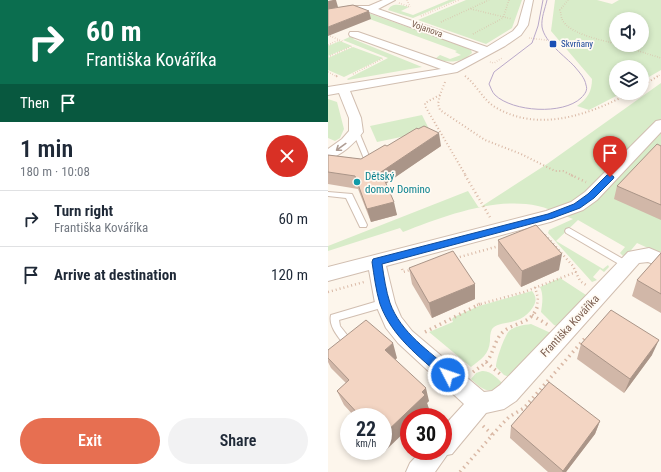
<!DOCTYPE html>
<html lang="en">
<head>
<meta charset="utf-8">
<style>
	:root { --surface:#fff; --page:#f2f2f3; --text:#1f2937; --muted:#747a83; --line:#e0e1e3; --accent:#e76f51 }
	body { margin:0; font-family:"Roboto Condensed",sans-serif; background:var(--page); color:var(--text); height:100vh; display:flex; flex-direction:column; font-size:15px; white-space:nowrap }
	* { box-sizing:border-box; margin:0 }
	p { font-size:13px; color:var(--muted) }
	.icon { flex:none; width:22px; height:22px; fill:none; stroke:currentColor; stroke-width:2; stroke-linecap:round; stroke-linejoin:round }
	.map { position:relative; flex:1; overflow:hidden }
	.drawer { display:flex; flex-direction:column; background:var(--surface); width:328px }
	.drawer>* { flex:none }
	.top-card { background:#0b6e4f; color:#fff; overflow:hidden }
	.buttons { position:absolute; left:281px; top:12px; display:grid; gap:8px }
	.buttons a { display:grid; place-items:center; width:40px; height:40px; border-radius:50%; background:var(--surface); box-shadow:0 2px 6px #0003; font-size:20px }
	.speed { position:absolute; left:12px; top:408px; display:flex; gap:8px; font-size:20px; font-weight:700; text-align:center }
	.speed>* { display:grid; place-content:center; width:52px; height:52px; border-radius:50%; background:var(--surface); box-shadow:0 2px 6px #0003; line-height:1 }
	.speed small { font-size:10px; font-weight:400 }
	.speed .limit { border:6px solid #d22; background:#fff; color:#111 }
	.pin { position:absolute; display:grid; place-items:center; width:34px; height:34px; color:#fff; margin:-41px -17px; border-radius:50% 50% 50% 0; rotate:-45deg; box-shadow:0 0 4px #0007 }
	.pin .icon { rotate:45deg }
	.me { position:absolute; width:44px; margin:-22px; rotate:311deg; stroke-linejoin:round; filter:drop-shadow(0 0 3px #0008) }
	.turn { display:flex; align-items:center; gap:14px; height:84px; padding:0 20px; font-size:18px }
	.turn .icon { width:52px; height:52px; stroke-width:2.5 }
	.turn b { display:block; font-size:28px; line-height:34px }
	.then { display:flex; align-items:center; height:38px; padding:0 20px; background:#0003; gap:8px; font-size:15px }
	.round { display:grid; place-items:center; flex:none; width:42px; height:42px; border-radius:21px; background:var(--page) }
	.summary { display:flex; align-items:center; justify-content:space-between; height:68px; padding:0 20px }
	h1 { font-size:24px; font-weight:600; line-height:30px }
	.cta { display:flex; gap:8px; margin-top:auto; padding:8px 20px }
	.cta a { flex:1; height:46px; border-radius:24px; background:var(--accent); color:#fff; font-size:16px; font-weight:600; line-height:46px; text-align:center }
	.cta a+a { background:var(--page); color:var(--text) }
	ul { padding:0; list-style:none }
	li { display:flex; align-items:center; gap:12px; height:56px; padding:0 20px; border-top:1px solid var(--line) }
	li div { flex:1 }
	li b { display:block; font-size:15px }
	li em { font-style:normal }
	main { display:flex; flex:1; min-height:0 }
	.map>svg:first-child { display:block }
</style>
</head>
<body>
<main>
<section class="drawer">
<div class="top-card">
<div class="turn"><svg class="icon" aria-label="right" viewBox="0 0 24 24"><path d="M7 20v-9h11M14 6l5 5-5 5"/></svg><div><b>60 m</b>Františka Kováříka</div></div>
<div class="then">Then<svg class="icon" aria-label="arrive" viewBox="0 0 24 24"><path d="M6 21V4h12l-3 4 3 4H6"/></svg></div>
</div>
<div class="summary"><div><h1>1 min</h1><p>180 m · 10:08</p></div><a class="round" style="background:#d93025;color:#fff"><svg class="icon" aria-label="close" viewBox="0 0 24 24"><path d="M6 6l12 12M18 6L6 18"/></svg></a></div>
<ul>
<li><svg class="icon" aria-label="right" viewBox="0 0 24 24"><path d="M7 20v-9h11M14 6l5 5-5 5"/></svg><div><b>Turn right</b><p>Františka Kováříka</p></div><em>60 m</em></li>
<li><svg class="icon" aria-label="arrive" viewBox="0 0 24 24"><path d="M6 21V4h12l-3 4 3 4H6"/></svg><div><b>Arrive at destination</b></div><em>120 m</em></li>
</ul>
<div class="cta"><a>Exit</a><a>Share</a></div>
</section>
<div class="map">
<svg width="333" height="472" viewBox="0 0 333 472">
	<rect width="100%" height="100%" fill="#fdf6ec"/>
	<path fill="#d8ecc9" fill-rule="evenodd" d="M121,0H128L85,18L60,10C64,2 73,5 81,7L73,11L85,15Z
		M138,0H194L184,28L158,44L90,20Z
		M227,0H269L284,4L291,0H333V70L314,81V67H288V93H294L261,110L249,106C259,99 264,92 264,79L223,31ZM288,19H314V45H288Z
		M40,13L139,48L143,50L144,53C134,63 120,63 107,59L112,55L122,59L133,55L127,52L129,51L36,17Z
		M26,35L27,37L25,39L94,67L20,80L19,79L60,58L15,40Z
		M12,41L24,46L0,56V46Z
		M25,47L55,58L16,77L0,70V58Z
		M333,83V254L309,243L299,255L295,256L292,253L297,247L250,220L228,241L275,269L280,265L281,267L276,272L272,269L265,277L269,280L264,282L220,233L221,230L245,219C230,213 214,205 198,204C158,200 111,218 75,232L72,228L0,251V246L140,191L151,208L219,164Z
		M0,99L9,102L16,129L12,138L7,141L0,138Z
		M94,115L102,131L49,142L42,126Z
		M232,278L258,295V298L231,327L226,325L213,312C214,305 216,295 212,287Z
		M204,291C208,296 209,301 205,307C192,328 171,319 164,329C162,333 162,337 162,341C161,355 153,359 143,367L101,332L125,322L124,319L126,317L151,306Z
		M203,324L225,334L184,378L176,375L168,367C168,360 176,337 181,331C187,326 196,325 203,324Z
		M154,371C163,370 171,380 177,386C160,394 156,391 143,379L148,373Z"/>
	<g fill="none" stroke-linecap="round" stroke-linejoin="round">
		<g stroke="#d1beb0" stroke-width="2">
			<path id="service" d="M28,130L31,132L41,156H47V158L41,161H37L25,132Z
				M0,192L24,194L39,225L38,227H32L18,198L0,196Z
				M241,228L302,263L303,265L302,267H296L238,233L237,231L238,229Z
				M57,299L60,300L62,303L60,306L11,320L12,326L27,345L25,348L22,349L19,348C12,339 0,327 3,315Z"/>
		</g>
		<g stroke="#d1beb0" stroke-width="2">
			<path id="minor" d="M55,0H67L50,9L159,47L185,31L190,25L197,0H205L200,25L193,35L177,46L129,72L22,91L33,118L35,132C27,143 13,156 0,159V149L14,139L21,131V118L11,93L0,95V87L113,69L22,36L21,34L22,32H30L125,65L151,52L41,12H23L0,17V11L23,6H41Z
				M333,120V132L269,200L255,210L222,222L58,266L67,303L73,317L84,331L156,392L164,391L172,385L300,252L321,248L333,253V267L320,262L311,263L188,401L176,409L158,413L124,454L119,455L107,472H78L82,463L93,451H115V427L136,404L70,343L58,328L47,303L41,270L0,281V267L218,211L243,202L257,192L328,121Z"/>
		</g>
		<path stroke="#d9b8a5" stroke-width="1.5" stroke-dasharray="0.5 2" stroke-linecap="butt" d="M79,0L82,7
			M240,0L232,10C233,13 233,17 234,19C240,34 274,40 288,44
			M71,3L82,7
			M143,9L184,19
			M93,16L131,0
			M113,22L161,0
			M145,34L175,18L181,0
			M0,35L16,42
			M201,38L225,41L228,44
			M0,45L11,40
			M291,45L333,58
			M0,57L25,46
			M162,62L166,63L174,58
			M0,72L10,77
			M25,74L56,58
			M329,77L333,74"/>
		<path stroke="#d9b8a5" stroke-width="2" stroke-dasharray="1 2.5" stroke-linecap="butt" d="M8,76L11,77
			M137,76C149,85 155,100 167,107C210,133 261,115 302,93
			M117,82L112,95L97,103V106L138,176
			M314,86L330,76
			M112,95L110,104L112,110L157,140L193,154L227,171H235L245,176"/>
		<path stroke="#d9b8a5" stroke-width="2.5" stroke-dasharray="1 3" stroke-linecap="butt" d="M137,175L163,219
			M243,175L258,182
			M217,235L245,266L252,281L258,285
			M128,258L171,246
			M74,269L75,272L85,269
			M207,287L210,298L209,305
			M0,292L36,282
			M149,305L196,292L248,272"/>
		<path stroke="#d9b8a5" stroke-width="3.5" stroke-dasharray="1.5 4" stroke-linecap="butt" d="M204,315L220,325
			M97,332L152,304
			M158,362L172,374
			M145,372C150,368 156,365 160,360C166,351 167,339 175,332C187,321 205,325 210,304
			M155,426L165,435
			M132,472L174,424L181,417L196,408L258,337"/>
		<use href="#service" fill="#fff" fill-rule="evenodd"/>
		<use href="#minor" fill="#fff" fill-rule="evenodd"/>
		<path stroke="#b9a8c9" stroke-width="1" d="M215,0L210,26L204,43L166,72L161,84C163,88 164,92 167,95C185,112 235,115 253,98C257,94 260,90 258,85C257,78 251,72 247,67C237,56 217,43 214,27C213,18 217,9 219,0"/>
	</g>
	<path fill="#d1b7a8" d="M59,146H113L58,183L69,215L43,222L30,189L0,184V155L33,159Z
		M333,146V220L286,199L289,186Z
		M170,240L231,270L193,287L170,256Z
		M333,253V313L304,296L309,280Z
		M81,268L147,299L104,318L84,284Z
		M253,344L324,355L296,393L249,359Z
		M0,350L69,358L67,360L101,401L99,403L101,409L92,417H81L58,450L55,447V417H27L16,405L9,391L18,383L3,368L0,362Z
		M272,421L267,434L238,472H220L182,438L183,426Z"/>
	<path fill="#aa9588" d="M5,0H8L10,7L0,10V1Z
		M41,11L43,19L0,36V27Z
		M111,133L113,146L56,185L53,172Z
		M66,202L69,215L43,222L39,209Z
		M234,254L231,270L193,287L194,271Z
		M147,284V299L104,318L101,303Z
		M331,340L324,355L296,393L302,379Z
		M65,343L69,358L62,364L57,350Z
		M98,388L101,401L99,403L101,409L92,417H81V428L58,450L55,443V435Z
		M272,421L267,434L238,472H234Z"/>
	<path fill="#f3d5c3" stroke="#aa9588" d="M25,5L41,11L0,27V9Z
		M96,126L111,133L53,172L66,202L39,209L27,176L0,172V155L33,159L57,145L59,146L89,128L90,129Z
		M329,144L333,146V205L289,186Z
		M208,225L234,254L194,271L170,240Z
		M125,251L147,284L101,303L81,268Z
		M333,253V294L309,280Z
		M283,310L331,340L302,379L253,344Z
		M38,320L65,343L57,350L98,388L94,392L97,395L55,435V417H33L9,391L21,380L0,358V350Z
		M221,382L272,421L235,471L183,426Z"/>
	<defs><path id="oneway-shaft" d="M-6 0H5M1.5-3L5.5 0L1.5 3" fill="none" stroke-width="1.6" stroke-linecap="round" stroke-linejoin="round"/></defs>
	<use stroke="#af9d94" href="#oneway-shaft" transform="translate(13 147) rotate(144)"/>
	<path fill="#1a73e8" stroke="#114b97" d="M282,174L286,177L285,179L266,198L252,208L225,218L54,264C56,277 58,291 62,303C73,333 101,351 124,371L126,375L124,379L120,380L116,379C91,356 64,337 52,304C48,291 46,275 44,262L45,259L220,214L246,204L260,194L279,175Z"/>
	<rect fill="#1a4fb4" stroke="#fffaf3" stroke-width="1.5" x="221" y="40" width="8" height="8" rx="2"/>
	<circle fill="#0f9aa8" stroke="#fffaf3" stroke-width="1.5" cx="29" cy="182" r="4"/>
	<g text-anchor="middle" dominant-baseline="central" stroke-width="3.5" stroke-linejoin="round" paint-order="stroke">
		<g font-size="9" fill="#7a5c4d" stroke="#fffaf3">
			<text transform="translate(99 29) rotate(20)">Vojanova</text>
		</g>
		<g font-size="9" fill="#164399" stroke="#fffaf3" text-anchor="start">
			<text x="233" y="44">Skvrňany</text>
		</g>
		<g font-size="11" fill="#0d838f" stroke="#fffaf3" text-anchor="start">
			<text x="37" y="176">Dětský<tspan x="37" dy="13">domov Domino</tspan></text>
		</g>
		<g font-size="11" fill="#7a5c4d" stroke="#fffaf3">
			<text transform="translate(242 326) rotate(-47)">Františka Kováříka</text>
		</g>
	</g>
</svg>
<div class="buttons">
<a><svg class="icon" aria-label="sound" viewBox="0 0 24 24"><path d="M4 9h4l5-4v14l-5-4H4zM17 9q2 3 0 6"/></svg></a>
<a><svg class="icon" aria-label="layers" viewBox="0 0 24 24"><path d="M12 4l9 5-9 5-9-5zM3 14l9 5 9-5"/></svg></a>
</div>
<div class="speed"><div>22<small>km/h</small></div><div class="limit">30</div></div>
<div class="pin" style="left:282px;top:177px;background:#d93025"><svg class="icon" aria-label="arrive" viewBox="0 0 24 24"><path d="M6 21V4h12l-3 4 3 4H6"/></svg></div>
<svg class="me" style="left:120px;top:375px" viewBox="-20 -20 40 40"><circle r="17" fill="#1a73e8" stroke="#fff" stroke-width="3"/><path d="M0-11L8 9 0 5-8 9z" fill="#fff"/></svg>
</div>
</main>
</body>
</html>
